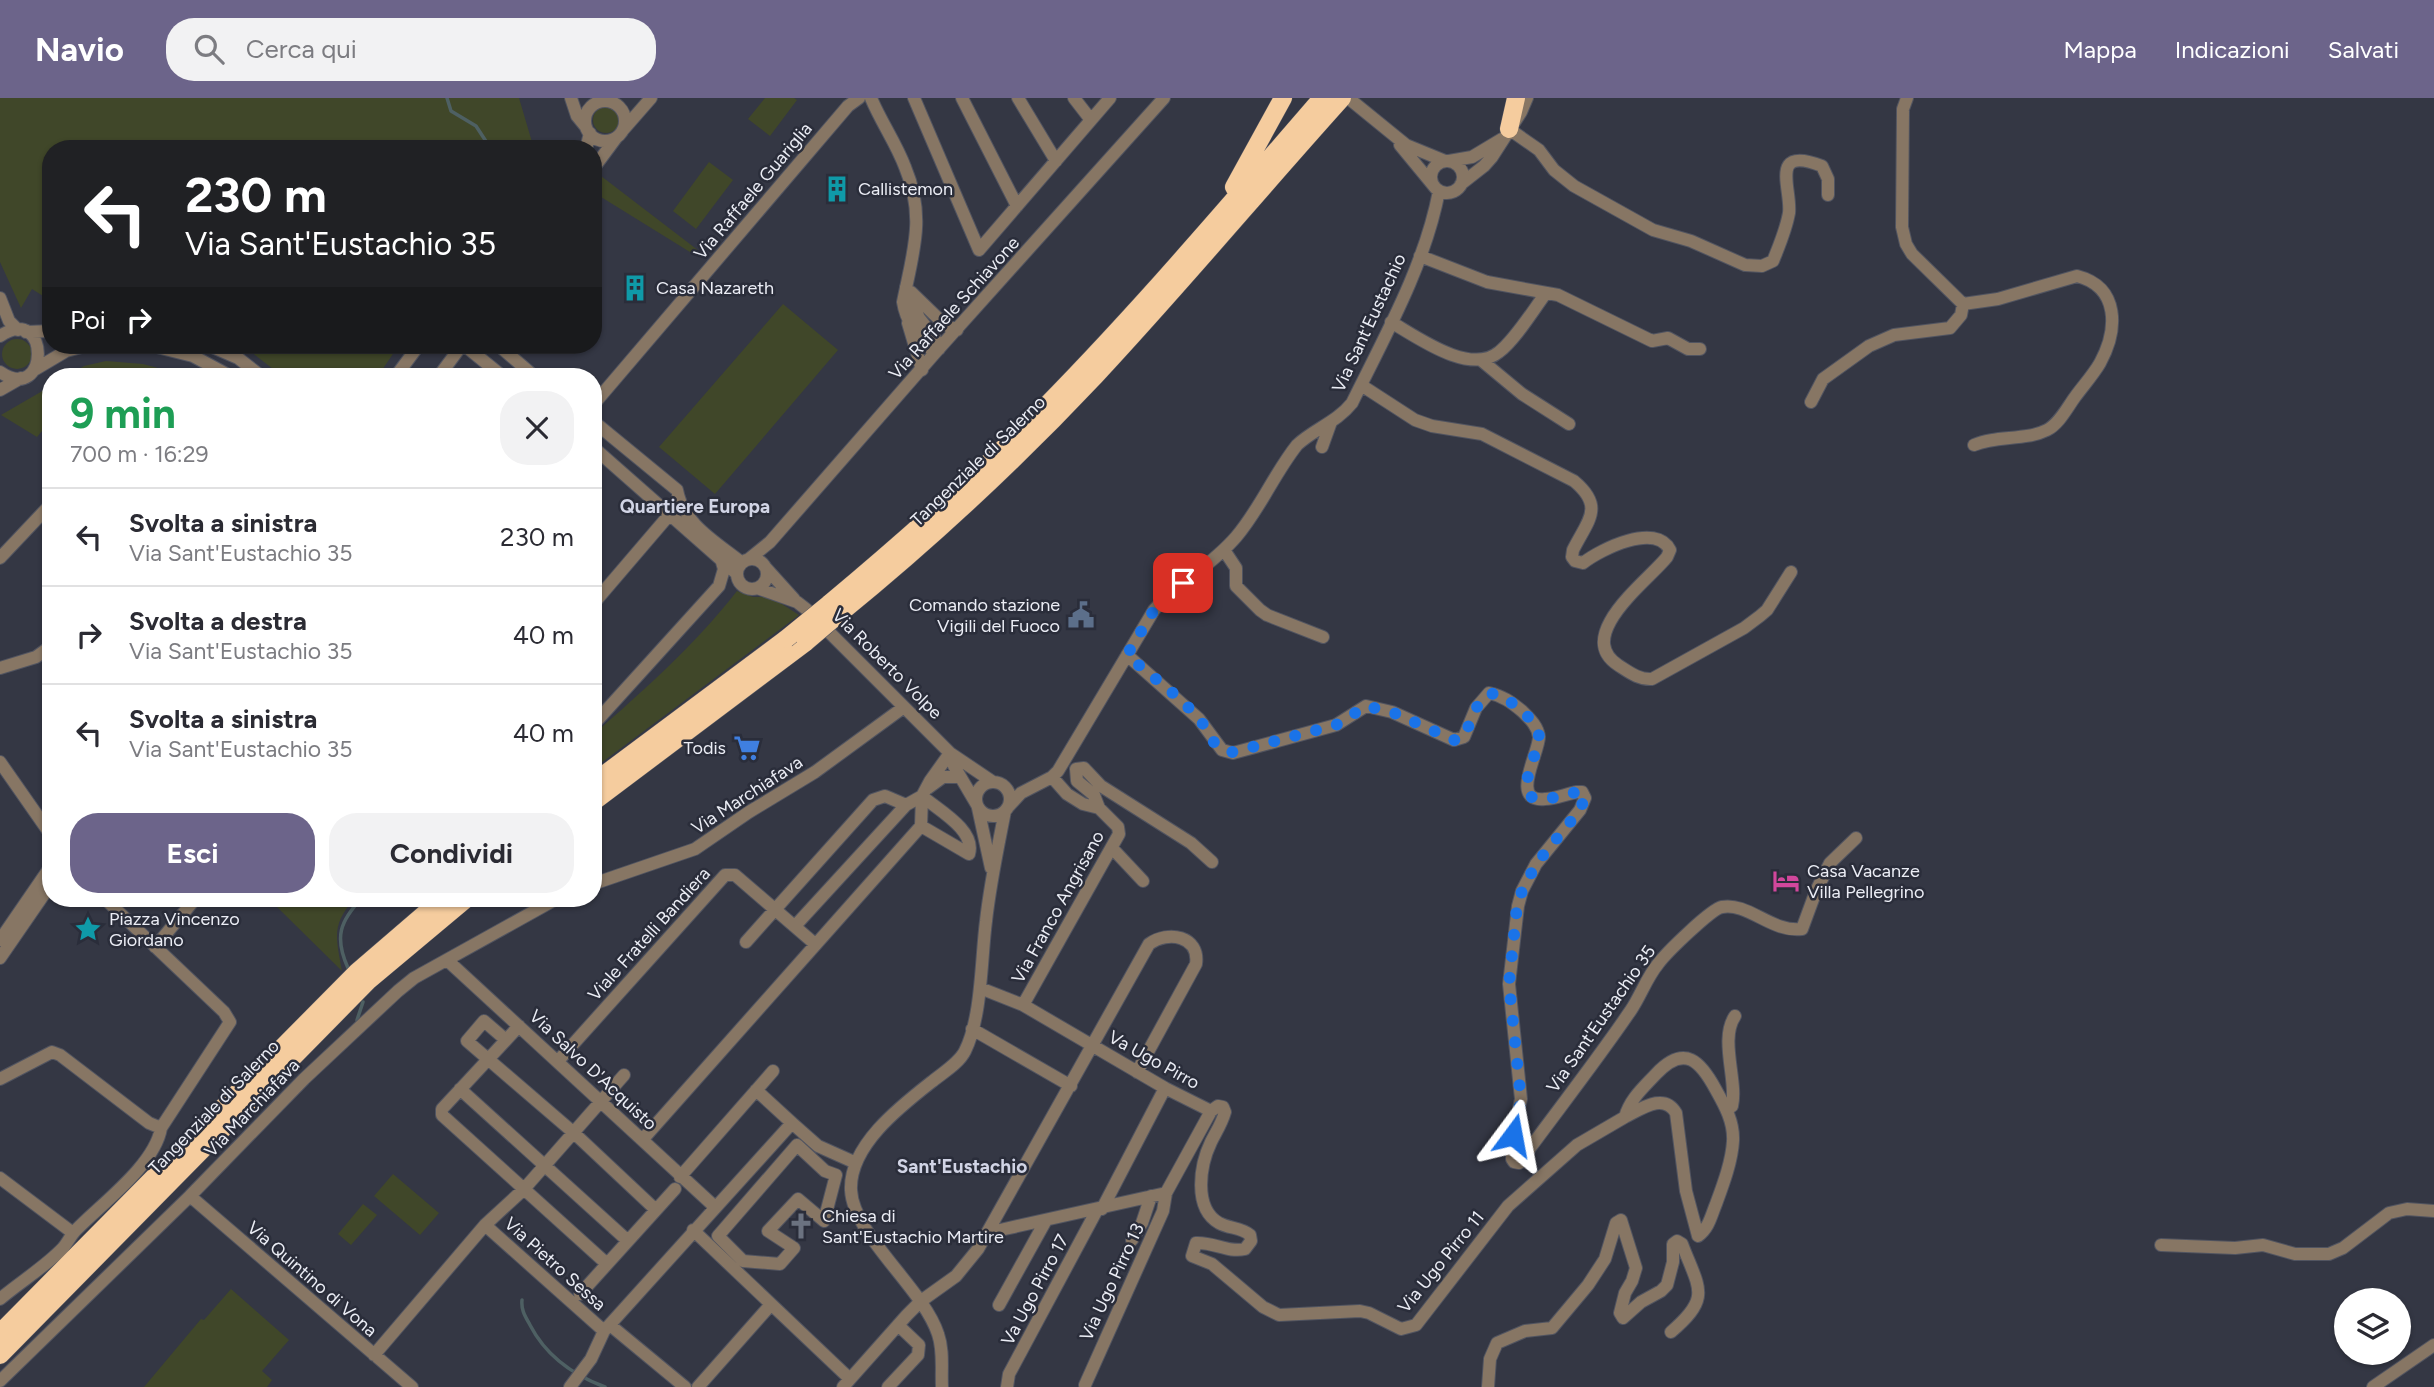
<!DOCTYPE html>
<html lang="it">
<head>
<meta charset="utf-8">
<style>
	:root { --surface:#fff; --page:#f2f2f3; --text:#2b2b33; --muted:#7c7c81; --line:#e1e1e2; --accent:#6c648a }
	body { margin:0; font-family:Figtree,sans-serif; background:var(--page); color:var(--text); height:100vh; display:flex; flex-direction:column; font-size:26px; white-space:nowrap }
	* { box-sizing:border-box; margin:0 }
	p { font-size:23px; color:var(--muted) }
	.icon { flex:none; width:38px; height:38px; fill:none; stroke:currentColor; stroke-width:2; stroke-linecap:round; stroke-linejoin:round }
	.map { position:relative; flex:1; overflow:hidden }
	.side { position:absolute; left:42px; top:270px; width:560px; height:539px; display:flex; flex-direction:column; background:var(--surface); border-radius:28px; box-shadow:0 2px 5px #0004 }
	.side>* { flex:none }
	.hud { position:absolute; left:42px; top:42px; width:560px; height:214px; border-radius:28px; box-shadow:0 2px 5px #0004; background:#202124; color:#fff; overflow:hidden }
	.controls { position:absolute; left:2334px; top:1190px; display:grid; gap:14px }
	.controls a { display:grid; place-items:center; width:77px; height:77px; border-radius:50%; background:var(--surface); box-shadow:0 2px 5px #0004; font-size:35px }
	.pin { position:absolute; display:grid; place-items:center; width:60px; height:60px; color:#fff; margin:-30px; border-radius:14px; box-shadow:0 4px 10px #0006 }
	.me { position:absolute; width:77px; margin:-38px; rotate:13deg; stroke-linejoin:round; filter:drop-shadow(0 0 5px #0008) }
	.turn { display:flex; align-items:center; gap:24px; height:147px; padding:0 28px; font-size:32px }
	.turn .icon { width:91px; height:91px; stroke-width:2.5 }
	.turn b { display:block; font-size:49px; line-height:60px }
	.then { display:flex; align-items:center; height:66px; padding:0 28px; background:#0003; gap:14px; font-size:26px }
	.round { display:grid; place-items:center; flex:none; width:74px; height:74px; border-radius:28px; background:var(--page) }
	.head { display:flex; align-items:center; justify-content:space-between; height:119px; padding:0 28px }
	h1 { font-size:42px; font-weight:700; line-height:52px; color:#1e9e55 }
	.button { display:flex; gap:14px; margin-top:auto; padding:14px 28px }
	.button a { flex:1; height:80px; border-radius:28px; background:var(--accent); color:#fff; font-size:28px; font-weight:700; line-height:80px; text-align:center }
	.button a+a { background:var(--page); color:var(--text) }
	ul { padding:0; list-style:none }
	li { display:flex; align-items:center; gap:21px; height:98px; padding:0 28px; border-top:2px solid var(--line) }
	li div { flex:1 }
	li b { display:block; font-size:26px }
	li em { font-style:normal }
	header { display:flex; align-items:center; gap:42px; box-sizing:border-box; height:98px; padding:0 35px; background:var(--accent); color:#fff }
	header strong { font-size:33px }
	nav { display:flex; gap:38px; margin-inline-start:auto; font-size:24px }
	.search { width:490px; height:63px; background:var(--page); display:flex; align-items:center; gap:18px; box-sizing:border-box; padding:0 24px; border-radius:28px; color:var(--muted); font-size:26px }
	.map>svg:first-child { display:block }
</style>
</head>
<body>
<header>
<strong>Navio</strong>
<div class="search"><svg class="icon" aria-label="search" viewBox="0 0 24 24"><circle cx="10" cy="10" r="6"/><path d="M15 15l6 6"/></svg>Cerca qui</div>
<nav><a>Mappa</a><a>Indicazioni</a><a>Salvati</a></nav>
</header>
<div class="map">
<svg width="2434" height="1289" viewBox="0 0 2434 1289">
	<rect width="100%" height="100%" fill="#343744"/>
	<path fill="#404729" d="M0,0H519L532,44L567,42L569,47L566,51H51V203L32,191L21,210L0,164Z
		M765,0H794L797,2L770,38L748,21Z
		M593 22a13 13 0 1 1 26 0a13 13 0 1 1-26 0Z
		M709,64L733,82L696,131L673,113Z
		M601,78L699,153L698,159L593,94V89Z
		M783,206L838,252L715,396L659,349Z
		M2 256a15 15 0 1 1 30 0a15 15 0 1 1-30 0Z
		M242,247H399L378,278H282Z
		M106,263L143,266L184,277L67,278L84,268Z
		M51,288V341L42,333L37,339L1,317Z
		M737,493L753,499H771L799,517L593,671V637C644,592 695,547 737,493Z
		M286,800H355C331,827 336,839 342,873L277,809Z
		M393,1076L439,1115L420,1137L374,1098Z
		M363,1106L377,1117L351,1147L338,1136Z
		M231,1191L289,1242L262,1273L272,1282L267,1289H144L201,1221L204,1222Z"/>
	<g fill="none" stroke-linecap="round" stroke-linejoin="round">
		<path stroke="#4e6063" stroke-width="3.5" d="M447,0L451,13L476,28L491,51
			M348,870C334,839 340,823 362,800
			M357,922L363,904
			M522,1202C521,1212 525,1218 530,1227C546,1258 573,1277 605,1289"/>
		<g stroke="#515460" stroke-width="14">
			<path id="minor" d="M571,0L577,18L586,29
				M871,0C881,24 896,45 905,69C926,119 913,154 903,204C906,224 920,242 935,255
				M914,0L979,152L1110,0
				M962,0L1017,108
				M1018,0L1056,63
				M1074,0L1091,22
				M1907,0L1903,11L1902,129L1906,146L1912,156L1963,206L1998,201L2077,178C2120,189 2118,232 2100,265C2093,277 2083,288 2075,299C2067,310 2059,326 2047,332C2025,343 1996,337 1974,347
				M1352,3L1406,47L1445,63
				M585 23a20 20 0 1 1 40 0a20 20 0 1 1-40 0Z
				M1509,31L1539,52L1554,72L1574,88L1653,132L1691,143L1745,167L1762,168L1773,163C1779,148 1786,132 1789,115C1792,91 1768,47 1822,68L1828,81V97
				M623,32L651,0
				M1400,47L1433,87
				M586,51L590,35
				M1449,63L1472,59L1502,41
				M1431 79a16 16 0 1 1 32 0a16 16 0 1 1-32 0Z
				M593,71L616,40
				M1461,86L1484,68L1492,59L1521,14L1527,0
				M1420,158L1487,184L1558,197L1652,243L1668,240L1688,251H1700
				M906,189L919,220L934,239L939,251
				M911,194L945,227L957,232
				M0,200L9,223L18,232
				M1391,224C1417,239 1470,278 1499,254C1515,242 1534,211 1546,195
				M908,225L922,272
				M26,234L51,233
				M0,238C51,204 50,308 0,274
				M149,247L193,258L230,278
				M208,247L238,260L261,278
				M464,247L502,278
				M498,247L534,278
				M1481,262L1522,296L1569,326
				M34,272L66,253L89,247
				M396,278L419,247
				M439,278L462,247
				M1361,287L1415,322L1432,328L1482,336L1574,383C1605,409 1588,422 1573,452L1572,459L1575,463L1583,465C1601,451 1656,424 1670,452L1667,459C1649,482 1573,537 1618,567C1629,574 1639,582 1652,581L1744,530L1760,518L1767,512L1791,474
				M0,292L21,280
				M1811,304L1823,281L1869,248L1894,237L1950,230L1961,217L1963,206
				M593,307L848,8L859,0
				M593,323L677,392C683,426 716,444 741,464
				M593,349L736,475
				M1322,349L1331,324
				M1224,452L1236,470V488L1260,512L1267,517L1323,539
				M0,460L51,406
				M737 476a15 15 0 1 1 30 0a15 15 0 1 1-30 0Z
				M749,461L770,444L935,255L1164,0
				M766,470L794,501
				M757,490L797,504L806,511L950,655L993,684
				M593,506L670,416
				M1127,557L1199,621L1222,652L1233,655L1336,627L1366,608L1392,614L1454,642L1464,639L1476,610L1489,595C1503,598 1511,604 1522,613C1529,620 1538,628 1539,639C1539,655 1509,705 1545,701C1555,701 1566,696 1577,694H1582L1585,700L1580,712L1536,766L1522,793L1518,808L1509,886L1521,1001L1513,1037L1512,1061L1514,1064L1519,1065L1524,1062L1530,1050C1564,1004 1599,959 1631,912C1641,897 1647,879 1658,866C1666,855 1711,811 1722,809C1748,804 1772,835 1802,831L1816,793L1830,765L1856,740
				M0,570L36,559L51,548
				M593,627L719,488L724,471L721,461
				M950,655L954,668L977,707
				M0,664L51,737
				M976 701a17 17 0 1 1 34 0a17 17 0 1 1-34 0Z
				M928,690L943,679H959
				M1009,708L1021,695L1052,679L1058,673L1154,512C1179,485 1212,467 1236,439C1260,411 1274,376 1297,347C1314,331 1337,324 1352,305C1385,238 1425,167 1439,93
				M978,710L991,770
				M1099,710L1094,697L1077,683L1076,671L1084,670L1101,688L1191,745L1212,764
				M921,728L969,756C976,732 938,712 922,698
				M1112,750L1143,783
				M593,786L695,751L749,714L815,674L904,609
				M795,828L906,707
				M0,842L51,768
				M746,844L873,702L885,698L906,707L922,698L930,683L950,655
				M155,849L196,800
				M0,860L51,786
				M447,862L715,1109
				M980,890L1023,907L1165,990L1211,1013L1166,1095L1000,1132L987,1140
				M1023,907L1119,736L1118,729L1099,710L1083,706L1067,696L1052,679
				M519,928L442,1011V1017L607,1166
				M972,931L1071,988
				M506,942L484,923L467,943L574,1035L656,1112
				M558,963L725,777H735L815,846
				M0,981L52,954L60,957L149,1025L161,1030
				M460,991L628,1143
				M756,992L792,1025
				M1727,1011L1732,1008C1738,984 1719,941 1735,918
				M1211,1013L1218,1008L1223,1009L1225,1014C1222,1025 1216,1034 1211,1044C1200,1067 1193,1110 1219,1125C1230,1131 1241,1129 1250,1137L1251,1143L1245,1151C1228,1155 1214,1144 1196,1145L1192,1158L1212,1166L1263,1209L1279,1217L1360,1213L1369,1215L1401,1231L1416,1227L1508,1108L1577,1047L1625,1019C1630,1001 1643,990 1656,976C1685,945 1701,964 1716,992C1725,1008 1734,1024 1733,1043C1732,1063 1723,1087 1716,1106C1711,1118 1709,1130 1698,1138L1686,1093L1676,1015C1664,994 1641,1011 1625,1019
				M643,1041L921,728L922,698
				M797,1047L825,1073L836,1077L824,1123L798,1101L768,1133L794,1150L780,1166L743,1163L718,1138Z
				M680,1079L773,973
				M0,1080L73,1135
				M190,1098L412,1289
				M1102,1111L1165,990
				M693,1132L850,1281
				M1132,1142L1142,1125L1151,1098
				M2161,1147L2235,1150L2263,1147L2295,1156H2329L2343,1150L2389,1115L2407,1111L2434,1113
				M580,1196L675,1091
				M0,1201C20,1184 45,1169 63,1150C68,1144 71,1137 76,1132C101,1106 155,1067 161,1030L230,924L224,914L104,800
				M999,1207L1045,1124
				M610,1227L685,1289
				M604,1233L485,1127L524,1091L624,977
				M374,1257L485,1127
				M0,1283L190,1098L304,981L398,893L414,880L558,800
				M1085,1287L1163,1113L1166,1095
				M570,1289L591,1261L604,1233L792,1025L818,1048L856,1065
				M698,1289L767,1211
				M843,1289L907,1217L921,1203L956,1178L978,1151L1149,846C1168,832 1200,838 1196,866L1137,974
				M888,1289L918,1257L919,1247L898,1227
				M942,1289C941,1272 944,1253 938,1236C923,1190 853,1137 851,1092C849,1047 902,1007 934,982C944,974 959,965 965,953C982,919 981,861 986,823C990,786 998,749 1005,713
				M1007,1289L1009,1276L1097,1112
				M1488,1289L1490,1261L1497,1245L1525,1233L1552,1230L1588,1187L1605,1161L1616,1125L1621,1122L1636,1170L1632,1183L1625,1195L1620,1215L1623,1220L1641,1204L1661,1193L1667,1187L1673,1164V1146L1677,1143L1682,1146C1699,1191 1712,1199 1671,1234
				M2373,1289L2434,1247"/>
		</g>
		<g stroke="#515460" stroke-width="19">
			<path id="highway" d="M1509,31L1516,0
				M1234,89L1283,0
				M829,506C897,449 964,391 1026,328C1130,224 1226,111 1322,0
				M839,516C930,442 1015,363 1095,278C1180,187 1259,92 1342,0
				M593,685L786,541
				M593,704L806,544
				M0,1235L357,874L443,800
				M0,1257L369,882L467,800"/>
		</g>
		<use href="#minor" stroke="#877664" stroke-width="12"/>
		<use href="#highway" stroke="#f5cc9e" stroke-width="18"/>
		<g stroke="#515460" stroke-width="19" stroke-linecap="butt">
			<path id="highway-bridge" d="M786,541L829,506
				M806,544L839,516"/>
		</g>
		<use href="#highway-bridge" stroke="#f5cc9e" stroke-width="18"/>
	</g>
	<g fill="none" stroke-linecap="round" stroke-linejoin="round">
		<path stroke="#1a73e8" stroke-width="12" stroke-dasharray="0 21.6" d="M1183,485L1154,512L1127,557C1151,578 1180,598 1200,622C1212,637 1211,651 1233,654L1336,627L1366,608L1392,614L1454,642L1464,639L1476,610L1489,595C1503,597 1511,604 1522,613C1529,620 1539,628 1539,640C1539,655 1508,705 1545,701C1556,700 1566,696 1577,694H1582L1585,699L1580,712L1536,766L1522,793L1517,808L1509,886L1521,1002L1513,1037"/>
	</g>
	<defs>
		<g id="building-bare" transform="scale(2.1)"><path d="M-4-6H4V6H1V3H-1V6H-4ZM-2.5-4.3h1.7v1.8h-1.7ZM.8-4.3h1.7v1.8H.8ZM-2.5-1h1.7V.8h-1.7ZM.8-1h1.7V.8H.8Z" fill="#0f9aa8" stroke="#2a2d3a" stroke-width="2.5" paint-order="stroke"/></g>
		<g id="civic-bare" transform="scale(2.1)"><path d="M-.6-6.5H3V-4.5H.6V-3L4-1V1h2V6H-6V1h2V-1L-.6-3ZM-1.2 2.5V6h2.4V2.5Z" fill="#5c6f8a" stroke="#2a2d3a" stroke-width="2.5" paint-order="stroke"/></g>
		<g id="supermarket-bare" transform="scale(2.1)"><path d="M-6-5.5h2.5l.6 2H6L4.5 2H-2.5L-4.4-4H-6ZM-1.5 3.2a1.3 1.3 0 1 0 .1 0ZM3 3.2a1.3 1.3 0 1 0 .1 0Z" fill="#3f7fe0" stroke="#2a2d3a" stroke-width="2.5" paint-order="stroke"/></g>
		<g id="hotel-bare" transform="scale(2.1)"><path d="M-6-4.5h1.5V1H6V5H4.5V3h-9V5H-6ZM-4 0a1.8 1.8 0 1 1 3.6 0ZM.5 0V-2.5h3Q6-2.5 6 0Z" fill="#d1479c" stroke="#2a2d3a" stroke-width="2.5" paint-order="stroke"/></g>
		<g id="sight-bare" transform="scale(2.1)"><path d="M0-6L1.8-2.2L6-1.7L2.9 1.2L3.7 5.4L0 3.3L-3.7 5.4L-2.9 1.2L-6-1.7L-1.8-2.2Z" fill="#0f9aa8" stroke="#2a2d3a" stroke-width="2.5" paint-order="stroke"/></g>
		<g id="church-bare" transform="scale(2.1)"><path d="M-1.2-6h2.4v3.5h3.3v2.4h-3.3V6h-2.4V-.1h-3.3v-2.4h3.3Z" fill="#6b7280" stroke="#2a2d3a" stroke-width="2.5" paint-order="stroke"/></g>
	</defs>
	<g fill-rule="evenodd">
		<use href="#building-bare" x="837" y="91"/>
		<use href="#building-bare" x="635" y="190"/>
		<use href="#civic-bare" x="1081" y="517"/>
		<use href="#supermarket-bare" x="747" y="650"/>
		<use href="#hotel-bare" x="1786" y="783"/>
		<use href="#sight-bare" x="88" y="831"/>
		<use href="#church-bare" x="801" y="1128"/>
	</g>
	<g text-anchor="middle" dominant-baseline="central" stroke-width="5" stroke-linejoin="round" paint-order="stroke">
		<g font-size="18" fill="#ebedf5" stroke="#2a2d3a" text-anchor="start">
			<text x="858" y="91">Callistemon</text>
			<text x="656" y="190">Casa Nazareth</text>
			<text x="1060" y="507" text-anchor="end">Comando stazione<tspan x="1060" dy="21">Vigili del Fuoco</tspan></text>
			<text x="726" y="650" text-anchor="end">Todis</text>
			<text x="1807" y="773">Casa Vacanze<tspan x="1807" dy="21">Villa Pellegrino</tspan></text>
			<text x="109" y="821">Piazza Vincenzo<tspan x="109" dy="21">Giordano</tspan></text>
			<text x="822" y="1118">Chiesa di<tspan x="822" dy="21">Sant'Eustachio Martire</tspan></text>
		</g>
		<g font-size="18" fill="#ebedf5" stroke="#2a2d3a">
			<text transform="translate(753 93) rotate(-50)">Via Raffaele Guariglia</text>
			<text transform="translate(954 210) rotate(-48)">Via Raffaele Schiavone</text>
			<text transform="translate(1369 225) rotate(-65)">Via Sant'Eustachio</text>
			<text transform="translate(978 363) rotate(-44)">Tangenziale di Salerno</text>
			<text transform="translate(887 566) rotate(45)">Via Roberto Volpe</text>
			<text transform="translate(747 697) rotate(-33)">Via Marchiafava</text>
			<text transform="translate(1058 809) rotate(-61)">Via Franco Angrisano</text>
			<text transform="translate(649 836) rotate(-48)">Viale Fratelli Bandiera</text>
			<text transform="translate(1601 921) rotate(-55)">Via Sant'Eustachio 35</text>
			<text transform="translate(1154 962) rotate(29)">Va Ugo Pirro</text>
			<text transform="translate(593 972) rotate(43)">Via Salvo D'Acquisto</text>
			<text transform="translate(214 1009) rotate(-46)">Tangenziale di Salerno</text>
			<text transform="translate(252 1010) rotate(-46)">Via Marchiafava</text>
			<text transform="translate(1441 1164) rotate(-51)">Via Ugo Pirro 11</text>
			<text transform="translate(555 1166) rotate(42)">Via Pietro Sessa</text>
			<text transform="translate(312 1181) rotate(41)">Via Quintino di Vona</text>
			<text transform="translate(1112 1184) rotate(-65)">Via Ugo Pirro 13</text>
			<text transform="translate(1035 1192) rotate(-62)">Va Ugo Pirro 17</text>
		</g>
		<g font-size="19" font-weight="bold" fill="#d1d4e5" stroke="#2a2d3a">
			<text x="695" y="408">Quartiere Europa</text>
			<text x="962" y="1068">Sant'Eustachio</text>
		</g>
	</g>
</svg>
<div class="controls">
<a><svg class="icon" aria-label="layers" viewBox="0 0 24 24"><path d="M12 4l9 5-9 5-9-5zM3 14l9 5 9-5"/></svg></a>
</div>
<div class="pin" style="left:1183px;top:485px;background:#d93025"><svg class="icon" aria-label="arrive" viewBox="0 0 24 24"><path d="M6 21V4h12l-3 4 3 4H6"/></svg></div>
<svg class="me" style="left:1513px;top:1037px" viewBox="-20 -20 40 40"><path d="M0-17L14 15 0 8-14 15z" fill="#1a73e8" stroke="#fff" stroke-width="4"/></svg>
<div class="hud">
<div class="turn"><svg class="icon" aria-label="left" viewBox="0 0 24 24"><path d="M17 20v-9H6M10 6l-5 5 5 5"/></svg><div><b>230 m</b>Via Sant'Eustachio 35</div></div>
<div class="then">Poi<svg class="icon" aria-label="right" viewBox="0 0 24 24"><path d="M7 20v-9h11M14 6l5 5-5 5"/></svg></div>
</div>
<section class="side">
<div class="head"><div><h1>9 min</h1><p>700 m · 16:29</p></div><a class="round"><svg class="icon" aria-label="close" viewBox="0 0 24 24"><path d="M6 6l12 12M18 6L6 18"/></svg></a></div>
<ul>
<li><svg class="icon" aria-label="left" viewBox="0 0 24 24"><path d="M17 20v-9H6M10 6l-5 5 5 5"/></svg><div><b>Svolta a sinistra</b><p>Via Sant'Eustachio 35</p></div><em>230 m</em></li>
<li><svg class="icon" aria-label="right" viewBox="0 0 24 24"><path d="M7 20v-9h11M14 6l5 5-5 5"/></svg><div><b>Svolta a destra</b><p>Via Sant'Eustachio 35</p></div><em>40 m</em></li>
<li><svg class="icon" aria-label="left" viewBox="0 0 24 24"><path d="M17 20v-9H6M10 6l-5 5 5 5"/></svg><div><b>Svolta a sinistra</b><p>Via Sant'Eustachio 35</p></div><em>40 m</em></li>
</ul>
<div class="button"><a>Esci</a><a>Condividi</a></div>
</section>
</div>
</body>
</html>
